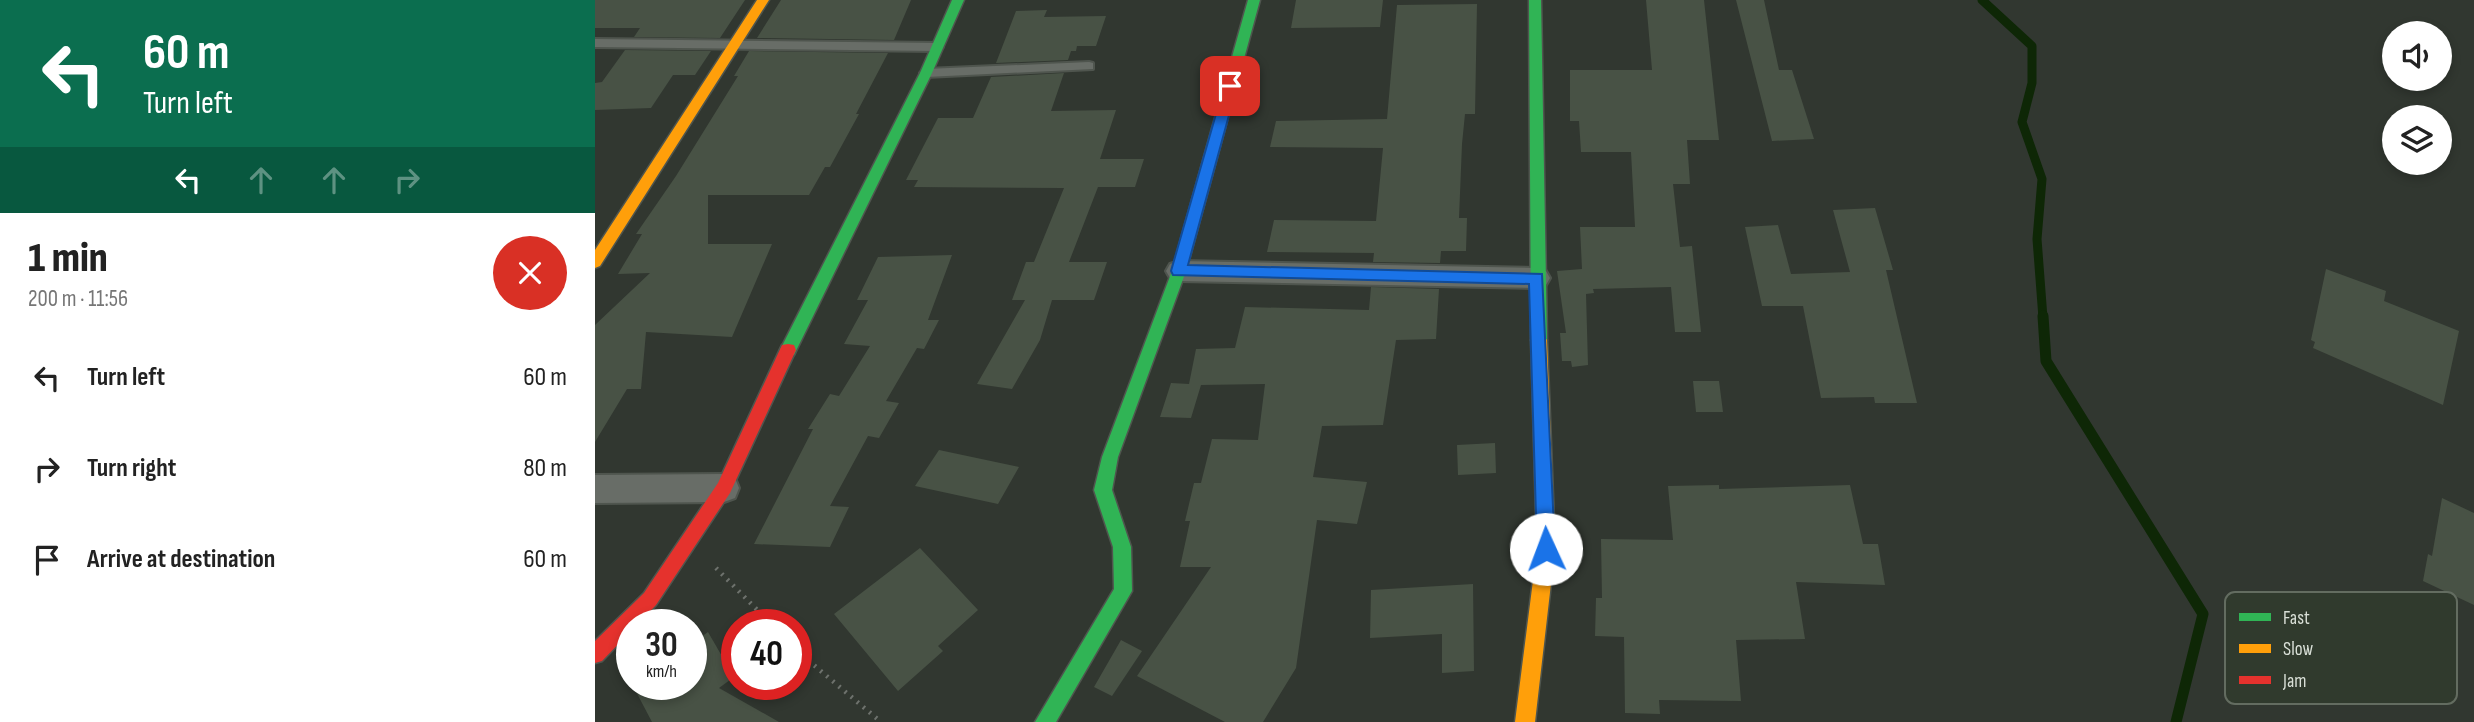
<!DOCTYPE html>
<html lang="en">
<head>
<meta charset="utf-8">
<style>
	:root { --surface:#fff; --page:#f6f6f6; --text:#222; --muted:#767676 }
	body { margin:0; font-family:"Sofia Sans Condensed",sans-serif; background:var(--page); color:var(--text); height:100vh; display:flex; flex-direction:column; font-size:26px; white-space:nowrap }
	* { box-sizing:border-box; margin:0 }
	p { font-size:23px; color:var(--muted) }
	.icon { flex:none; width:38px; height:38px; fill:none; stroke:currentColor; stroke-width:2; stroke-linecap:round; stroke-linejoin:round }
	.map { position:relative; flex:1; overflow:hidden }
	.details { display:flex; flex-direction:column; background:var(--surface); width:595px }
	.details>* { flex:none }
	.top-card { background:#0b6e4f; color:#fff; overflow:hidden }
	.tools { position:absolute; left:1787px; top:21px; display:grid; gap:14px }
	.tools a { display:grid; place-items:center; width:70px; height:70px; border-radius:50%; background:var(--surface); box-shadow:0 4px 10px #0003; font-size:35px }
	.speed { position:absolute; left:21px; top:609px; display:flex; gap:14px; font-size:35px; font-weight:700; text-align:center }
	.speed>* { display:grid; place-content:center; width:91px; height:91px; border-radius:50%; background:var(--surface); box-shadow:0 4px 10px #0003; line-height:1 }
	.speed small { font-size:18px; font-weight:400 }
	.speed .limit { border:10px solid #d22; background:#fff; color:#111 }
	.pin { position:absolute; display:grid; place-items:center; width:60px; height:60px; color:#fff; margin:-30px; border-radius:14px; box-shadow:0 4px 10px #0006 }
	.me { position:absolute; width:77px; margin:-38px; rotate:358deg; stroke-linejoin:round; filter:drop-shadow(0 0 5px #0008) }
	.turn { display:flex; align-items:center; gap:24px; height:147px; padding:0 28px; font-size:32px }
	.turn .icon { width:91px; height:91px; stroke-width:2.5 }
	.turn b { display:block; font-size:49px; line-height:60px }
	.lanes { display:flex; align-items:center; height:66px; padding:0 28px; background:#0003; justify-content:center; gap:35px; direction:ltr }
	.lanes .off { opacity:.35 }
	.round { display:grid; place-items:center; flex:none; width:74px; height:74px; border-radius:37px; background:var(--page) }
	.head { display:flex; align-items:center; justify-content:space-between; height:119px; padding:0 28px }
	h1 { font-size:42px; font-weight:800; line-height:52px }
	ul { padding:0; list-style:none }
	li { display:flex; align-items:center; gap:21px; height:91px; padding:0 28px }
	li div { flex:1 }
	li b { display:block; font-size:26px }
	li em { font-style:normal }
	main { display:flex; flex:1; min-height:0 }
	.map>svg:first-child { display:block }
</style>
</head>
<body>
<main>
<section class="details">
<div class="top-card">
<div class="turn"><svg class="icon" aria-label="left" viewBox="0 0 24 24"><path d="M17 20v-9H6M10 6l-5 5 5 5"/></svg><div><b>60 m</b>Turn left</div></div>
<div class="lanes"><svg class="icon" aria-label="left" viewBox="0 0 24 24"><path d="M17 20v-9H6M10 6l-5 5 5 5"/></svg><svg class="icon off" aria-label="ahead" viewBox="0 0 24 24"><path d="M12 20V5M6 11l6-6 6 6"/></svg><svg class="icon off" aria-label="ahead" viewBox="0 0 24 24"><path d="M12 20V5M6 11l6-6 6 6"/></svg><svg class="icon off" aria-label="right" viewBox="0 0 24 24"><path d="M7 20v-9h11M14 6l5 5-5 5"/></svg></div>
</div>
<div class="head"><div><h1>1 min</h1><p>200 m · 11:56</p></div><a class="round" style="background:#d93025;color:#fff"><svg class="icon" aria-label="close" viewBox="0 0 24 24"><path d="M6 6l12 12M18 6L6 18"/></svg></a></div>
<ul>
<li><svg class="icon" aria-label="left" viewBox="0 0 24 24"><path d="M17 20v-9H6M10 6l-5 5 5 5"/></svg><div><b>Turn left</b></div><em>60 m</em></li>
<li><svg class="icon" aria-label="right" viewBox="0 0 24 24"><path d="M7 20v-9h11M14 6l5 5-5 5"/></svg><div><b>Turn right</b></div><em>80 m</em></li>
<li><svg class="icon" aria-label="arrive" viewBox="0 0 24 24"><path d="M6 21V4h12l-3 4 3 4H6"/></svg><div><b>Arrive at destination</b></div><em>60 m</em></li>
</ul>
</section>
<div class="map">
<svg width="1879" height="722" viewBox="0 0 1879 722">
	<rect width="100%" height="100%" fill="#313730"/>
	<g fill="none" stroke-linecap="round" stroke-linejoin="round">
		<path stroke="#0e2706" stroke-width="9" d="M1387,0L1437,46V83L1427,122L1447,179L1442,239L1448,318"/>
		<path stroke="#0e2706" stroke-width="11" d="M1448,316L1451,361L1608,614L1581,722"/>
	</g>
	<path fill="#485245" d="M0,0H150L125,38L39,37L45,28H0Z
		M186,0H316L299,40L162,38Z
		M701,0H788L785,27L696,28Z
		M1051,0H1109L1124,140H1092L1095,184H1078L1085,247L1097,246L1106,332H1080L1076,287L998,289L999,293L991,294L993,365L977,367L976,361H967L965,333H971L962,271L987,269L985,227H1040L1036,152H986L984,121H975V70H1057Z
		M1141,0H1169L1184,70H1197L1219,139L1177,141Z
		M882,4L880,114H870L867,144L864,218H872L871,251H846L845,263L778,262L779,253L672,252L679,220L781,221L788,148L675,147L681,121L792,119L802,5Z
		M452,10L449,17L511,16L501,46H482L481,51H476L473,60L401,63L421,11Z
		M30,50L116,51L100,75H78L56,108L0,110V83L7,82Z
		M154,51L293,53L261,114H264L235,167H230L214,195H113V244H177L137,337L51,332L46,389H32L0,442V325L55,273L23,274L47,234H41L81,176L143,76H139Z
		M469,73L456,111L521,110L505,159H549L540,187H503L474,262H512L499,300H457L445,340L417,389L382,384L430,300H417L431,262H439L469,188L319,187L323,180H311L343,118H378L396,77Z
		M1280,208L1298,270H1291L1322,403H1280L1279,397L1226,398L1208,306H1167L1150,227L1183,225L1196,274L1255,272L1238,210Z
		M357,255L333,320H344L329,349L322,348L291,401L304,403L284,438L273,436L235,506L254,507L235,547L159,544L218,429H213L235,394L244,396L275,346L249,344L273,300H262L283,257Z
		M1731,269L1791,291L1789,301L1864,331L1848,405L1718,348L1720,342L1716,340Z
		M776,287L844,289L841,339L801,340L788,425L727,426L718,477L772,482L762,524L722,520L701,668L668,722H630L542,676L616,567H585L595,521H590L599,483H606L617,439L663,440L670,384L606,385L596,418L565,417L576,383L594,384L601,349L640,348L650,307L774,310Z
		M1098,381H1124L1128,412H1101Z
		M900,443L901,473L863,475L862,445Z
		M344,450L424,467L403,504L320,486Z
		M1124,485V489L1255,485L1268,544H1283L1290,585L1201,582L1210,639L1141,640L1146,701L1064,700L1065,714L1030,713L1029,637L1000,636L1001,598H1007L1006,539L1078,540L1073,486Z
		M1847,498L1879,513V605L1828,581L1833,554L1837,556Z
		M325,548L383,610L343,646L348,651L303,691L239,614Z
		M878,584L879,671L847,673V634L775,638L776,590Z
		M113,632L139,677L124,688L184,722H57L37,684H96V644Z
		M526,640L547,651L517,696L499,687Z"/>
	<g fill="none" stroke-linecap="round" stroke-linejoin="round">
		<g stroke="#4f554e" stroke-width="4">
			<path id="lane" d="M0,39L342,43L348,47L342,51L0,47Z
				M494,62L498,63V69L331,77L325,73L331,69Z"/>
		</g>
		<g stroke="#4f554e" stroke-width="4">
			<path id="street" d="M584,261L942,268L951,271L955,278L951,285L942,288L584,281L575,278L571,271L575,264Z
				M129,474L140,478L144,488L140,498L129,502L0,503V475Z"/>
		</g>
		<g stroke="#4f554e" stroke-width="3">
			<path id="fast" d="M357,0H369L337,73L199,355H187L185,350L325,73Z
				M653,0H665L591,271L523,457L517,490L536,547L537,591L461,722H440L519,589L518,547L499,490L507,457L577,271Z
				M934,0H946L952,340L949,344H939L936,340Z"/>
		</g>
		<g stroke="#4f554e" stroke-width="3">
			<path id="slow" d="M162,0H174L5,266L0,268V250Z
				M944,334L949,336L952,340L960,549L940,722H920L942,549L936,340L939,336Z"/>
		</g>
		<g stroke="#4f554e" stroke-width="3">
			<path id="jam" d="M193,344L199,345L201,350L135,493L61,605L42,625H37V630L7,661L0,663V641L49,593L123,483L187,345Z"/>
		</g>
		<path stroke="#6e726d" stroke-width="4.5" stroke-dasharray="2 6" stroke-linecap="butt" d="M121,568L177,625
			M201,650L286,722"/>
		<use href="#lane" fill="#686d67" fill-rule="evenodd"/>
		<use href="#street" fill="#686d67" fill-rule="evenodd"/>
		<use href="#fast" fill="#30b455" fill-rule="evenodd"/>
		<use href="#slow" fill="#ff9f0a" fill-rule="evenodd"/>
		<use href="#jam" fill="#e5322d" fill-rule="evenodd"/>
	</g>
	<path fill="#1a73e8" stroke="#114b97" stroke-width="2" d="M635,82L642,86L593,265L947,274L960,549L957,555L951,557L945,555L942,549L934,284L578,275L576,271L629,86Z"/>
	<rect x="1630" y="592" width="232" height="112" rx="10" fill="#303a2d" stroke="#636c60" stroke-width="2"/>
	<rect x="1644" y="613" width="32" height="8" fill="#30b455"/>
	<rect x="1644" y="644" width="32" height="9" fill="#ff9f0a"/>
	<rect x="1644" y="676" width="32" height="8" fill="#e5322d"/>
	<g font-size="19" fill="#d9dfd7">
		<text x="1688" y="624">Fast</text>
		<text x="1688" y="655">Slow</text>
		<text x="1688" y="687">Jam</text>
	</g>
</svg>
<div class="tools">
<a><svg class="icon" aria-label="sound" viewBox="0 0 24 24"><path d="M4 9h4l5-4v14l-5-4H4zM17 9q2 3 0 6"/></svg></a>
<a><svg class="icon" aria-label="layers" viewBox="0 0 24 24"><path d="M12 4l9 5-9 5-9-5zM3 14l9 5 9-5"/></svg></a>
</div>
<div class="speed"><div>30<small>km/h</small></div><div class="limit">40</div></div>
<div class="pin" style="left:635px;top:86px;background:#d93025"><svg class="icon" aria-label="arrive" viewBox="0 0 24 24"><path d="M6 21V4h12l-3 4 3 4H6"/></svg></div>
<svg class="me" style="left:951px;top:549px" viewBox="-20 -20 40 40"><circle r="19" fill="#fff"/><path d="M0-13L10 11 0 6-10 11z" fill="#1a73e8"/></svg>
</div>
</main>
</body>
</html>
